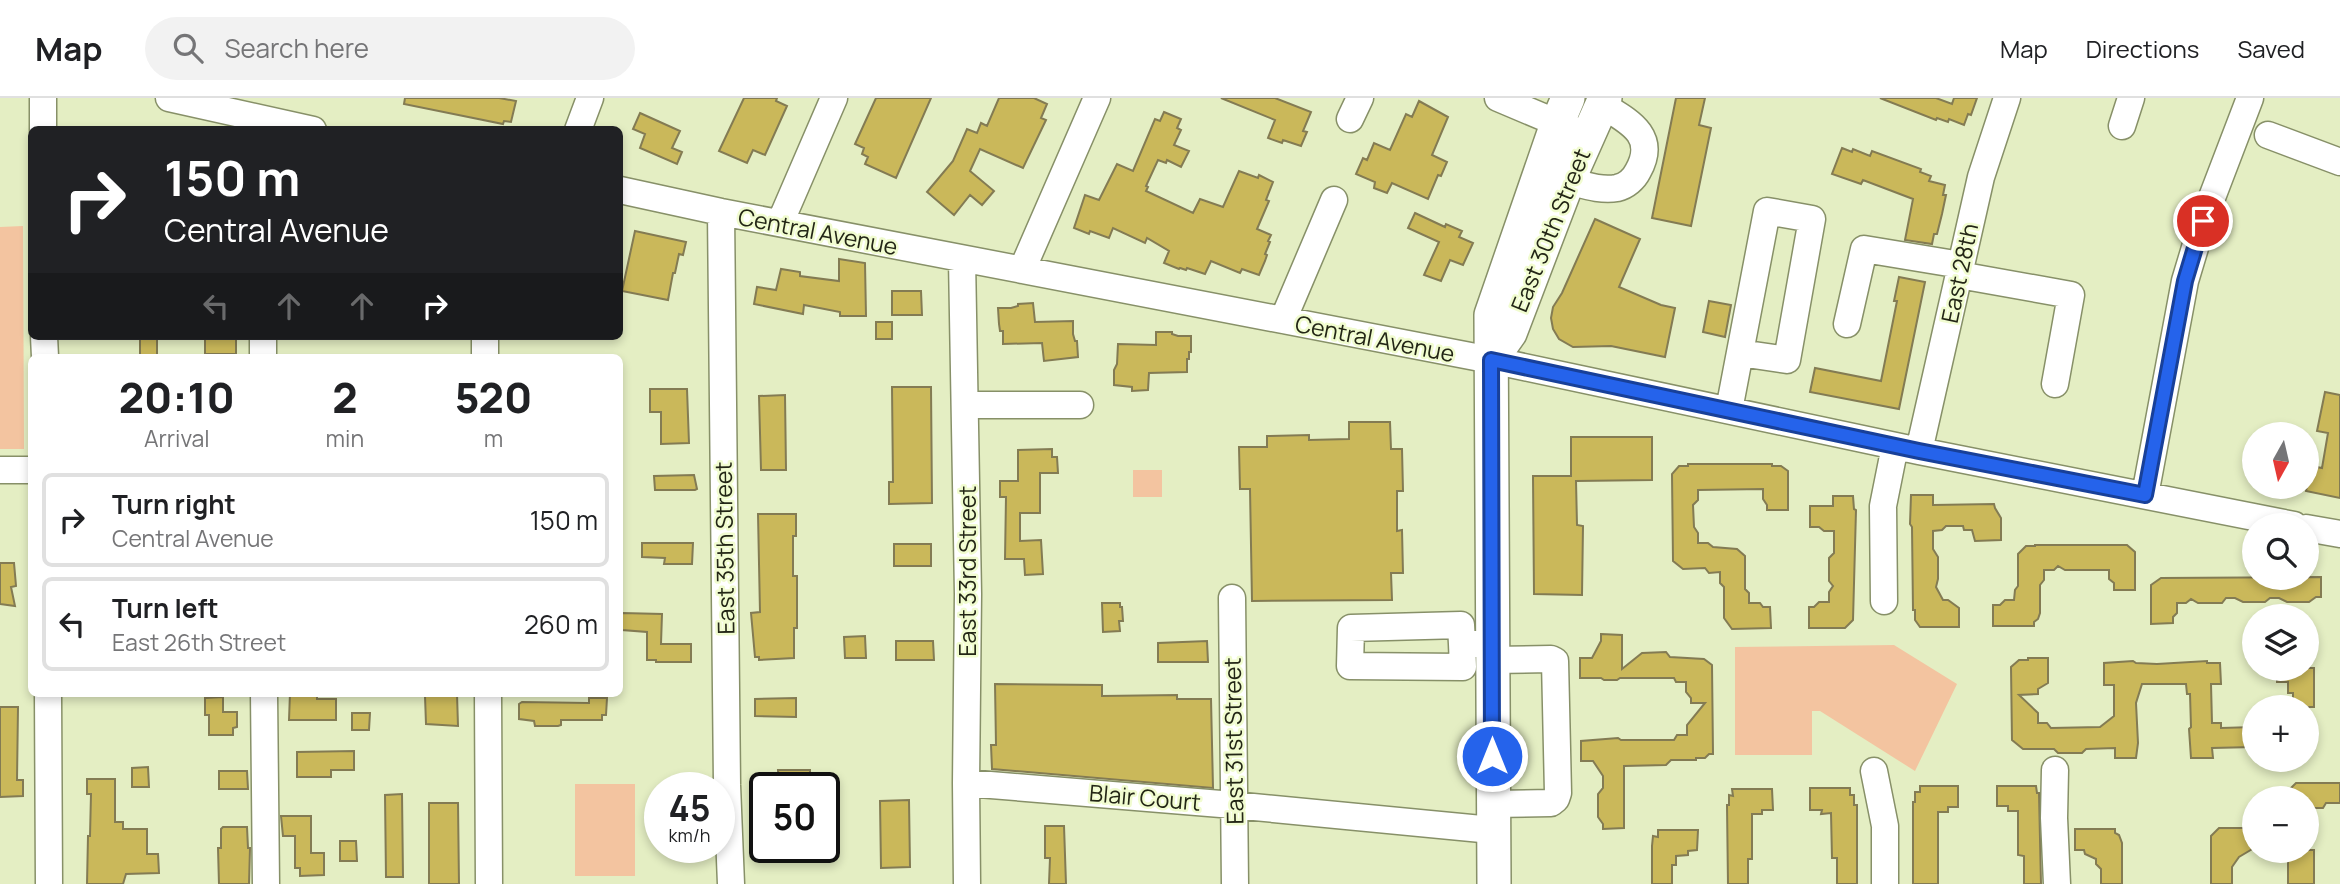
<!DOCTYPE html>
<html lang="en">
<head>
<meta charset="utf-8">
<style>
	:root { --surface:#fff; --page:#f2f2f2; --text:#202124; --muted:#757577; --line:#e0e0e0 }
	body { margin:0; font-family:Manrope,sans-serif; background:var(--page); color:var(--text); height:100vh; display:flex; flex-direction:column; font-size:26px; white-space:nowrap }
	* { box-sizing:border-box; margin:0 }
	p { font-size:23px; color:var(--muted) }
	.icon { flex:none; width:38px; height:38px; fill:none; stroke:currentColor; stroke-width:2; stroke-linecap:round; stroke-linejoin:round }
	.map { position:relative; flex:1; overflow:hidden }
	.side { position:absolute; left:28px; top:256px; width:595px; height:343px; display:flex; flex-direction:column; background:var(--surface); border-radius:10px; box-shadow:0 4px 10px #0003 }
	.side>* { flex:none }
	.hud { position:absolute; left:28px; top:28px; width:595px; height:214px; border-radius:10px; box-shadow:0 4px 10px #0003; background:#202124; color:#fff; overflow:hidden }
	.needle { width:46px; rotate:188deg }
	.controls { position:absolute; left:2242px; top:324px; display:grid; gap:14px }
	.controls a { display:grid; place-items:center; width:77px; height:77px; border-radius:50%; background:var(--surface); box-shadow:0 4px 10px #0003; font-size:35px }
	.speed { position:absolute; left:644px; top:674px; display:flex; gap:14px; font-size:35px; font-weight:700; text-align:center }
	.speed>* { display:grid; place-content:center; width:91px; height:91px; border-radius:50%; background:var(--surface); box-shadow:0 4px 10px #0003; line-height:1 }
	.speed small { font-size:18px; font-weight:400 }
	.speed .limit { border:4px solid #111; border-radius:10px; background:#fff; color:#111 }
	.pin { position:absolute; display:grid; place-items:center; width:60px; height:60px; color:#fff; margin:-30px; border:4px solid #fff; border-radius:50%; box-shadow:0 2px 7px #0007 }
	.me { position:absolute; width:77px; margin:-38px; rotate:0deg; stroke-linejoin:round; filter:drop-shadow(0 0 5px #0008) }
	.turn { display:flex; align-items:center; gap:24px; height:147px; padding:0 21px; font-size:32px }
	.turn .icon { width:91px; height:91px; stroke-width:2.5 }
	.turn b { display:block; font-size:49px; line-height:60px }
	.lanes { display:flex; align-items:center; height:66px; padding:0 21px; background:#0003; justify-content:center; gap:35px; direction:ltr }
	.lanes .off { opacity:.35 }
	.eta { display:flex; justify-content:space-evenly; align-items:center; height:119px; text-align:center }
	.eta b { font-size:42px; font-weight:800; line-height:49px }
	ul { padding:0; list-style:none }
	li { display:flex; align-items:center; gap:21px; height:94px; margin:0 14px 10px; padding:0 7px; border:4px solid var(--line); border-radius:10px }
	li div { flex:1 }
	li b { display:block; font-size:26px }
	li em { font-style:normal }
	header { display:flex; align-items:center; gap:42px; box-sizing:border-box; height:98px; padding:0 35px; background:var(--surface); border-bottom:2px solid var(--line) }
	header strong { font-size:33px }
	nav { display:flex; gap:38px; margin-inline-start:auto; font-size:24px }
	.search { width:490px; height:63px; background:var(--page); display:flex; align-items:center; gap:18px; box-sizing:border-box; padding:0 24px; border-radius:38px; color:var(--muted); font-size:26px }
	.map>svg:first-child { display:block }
</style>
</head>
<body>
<header>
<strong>Map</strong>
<div class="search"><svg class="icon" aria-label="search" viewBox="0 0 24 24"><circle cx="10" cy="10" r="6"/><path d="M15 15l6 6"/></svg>Search here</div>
<nav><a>Map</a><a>Directions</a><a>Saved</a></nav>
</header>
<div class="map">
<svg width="2340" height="786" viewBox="0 0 2340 786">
	<rect width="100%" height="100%" fill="#e4eec3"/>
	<path fill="#f3c4a0" d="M23,128L24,351H0V129Z
		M1133,372H1162V399H1133Z
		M1894,547L1957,586L1915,673L1820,613H1812V657H1735V549Z
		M575,686H635V778H575Z"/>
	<path fill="#cab85a" stroke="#837b53" stroke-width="2" d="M405,0H499L516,3L511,24L504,23L503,26L404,6Z
		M744,0H777L776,3L787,8L765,57L753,52L747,65L719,53Z
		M876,0H931L896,80L865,66L868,59L862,56L864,50L855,46Z
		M999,0H1034L1047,6L1041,20L1046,22L1023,70L980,51L970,73L994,93L982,107L970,97L954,117L927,94L953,63L967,31L977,35L981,25L987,28Z
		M1221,0H1275L1311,14L1303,33L1307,34L1301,48L1283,42L1282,45L1268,40L1275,22Z
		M1676,0H1705L1699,27L1711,30L1691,128L1652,120Z
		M1880,0H1936L1952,6L1954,0H1977L1971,17L1968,16L1964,27L1949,21L1948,24L1937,20L1936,22Z
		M1419,3L1448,19L1432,57L1447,64L1441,78L1438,77L1428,101L1392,85L1387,95L1374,90L1375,84L1356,76L1363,60L1367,62L1374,45L1390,52L1406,16L1412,19Z
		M1164,14L1181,21L1177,30L1181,32L1174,47L1189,53L1181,69L1167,62L1166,65L1158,62L1146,88L1148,89L1146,93L1193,115L1200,101L1223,109L1239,73L1258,80L1259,77L1273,84L1266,102L1269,103L1257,131L1271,137L1268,143L1270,144L1265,156L1267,157L1265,163L1259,177L1242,171L1240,175L1211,163L1205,176L1187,170L1186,172L1180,170L1179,171L1164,165L1169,153L1147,140L1145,145L1113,130L1109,140L1090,133L1089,136L1074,130L1085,97L1099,102L1117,66L1133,73L1155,21L1160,23Z
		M640,15L680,33L672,50L682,54L677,66L640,50L645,36L633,31Z
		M1842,50L1852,54L1853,51L1870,58L1872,53L1921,71L1920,74L1931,78L1929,83L1945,87L1943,97H1946L1942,116L1937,136H1934L1932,146L1905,142L1913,101L1863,82L1861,86L1832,76Z
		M1415,115L1445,129L1446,126L1462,133L1459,139L1473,145L1463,167L1450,162L1441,183L1424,177L1439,144L1408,130Z
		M1595,121L1640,141L1619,189L1661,207L1675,210L1665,259L1611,248L1573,249L1559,241L1553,231L1551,220L1553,209L1562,195Z
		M635,133L686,144L683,157L679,156L675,175H673L668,202L622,193Z
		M839,161L865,165L866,218H840V214L804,207L803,216L754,206L757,189L776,192L781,171L800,174V178L839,183Z
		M1899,179L1925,184L1899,311L1810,294L1815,270L1881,283L1897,203H1894Z
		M892,193H921L922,217H892Z
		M1709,203L1731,207L1725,239L1703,234Z
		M1033,205L1035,224L1073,223V236L1075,243H1077L1078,259L1044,263L1042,245L1003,246V233H1000L999,226L998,210H1011L1018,208V206Z
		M876,224H892V241H876Z
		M1156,234H1172V236L1178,238H1191V254H1189V261H1187V274L1149,275L1148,292L1132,293V289L1114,287V272L1117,266L1118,246L1156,247Z
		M205,238H236V256H205Z
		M140,241H157V259H140Z
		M892,289H931L932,405L889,406V384H893Z
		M650,291H687L689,345L661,346V314H650Z
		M2325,294L2340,297V400L2306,393L2311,368L2322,370L2328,335L2317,333Z
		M785,297L786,372H761L759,298Z
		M1349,324H1390L1391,351H1402L1403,393H1397V433L1402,432L1403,475H1391L1392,502L1252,503L1250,391H1240L1239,349H1267V338L1309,337V342L1349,341Z
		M1571,339H1652V382L1576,383L1577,427L1583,428L1582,497L1534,496L1533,378H1571Z
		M1052,351V359H1057L1058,375H1040V415H1020V443L1041,442L1043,476L1025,477L1024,461H1005L1006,399H1000V383H1018V352Z
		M1688,366H1772V368H1781L1788,373V412H1767V407L1763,401V391L1698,392V402L1693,407L1694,429L1698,435V445H1708L1713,449L1737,451L1745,458V491L1749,495V505H1760L1763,509H1770L1771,530L1732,531L1724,520V489L1720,485V474L1709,475L1705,470L1683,471L1673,463L1672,376L1679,368H1688Z
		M694,377L697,391L695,392H655L654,378Z
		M1911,397H1933V407L1994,406L1995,410L2001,420V442L1975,443L1972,432H1964L1963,428H1946L1942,432L1933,433V451L1938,459V481L1936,489L1943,502H1948L1959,510V529H1920L1915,522V512H1913L1912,429L1910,426Z
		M1833,398H1853L1854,411L1856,412L1853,522L1845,530H1809V509H1814L1819,504H1829V494L1833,488L1829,483V460L1834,455V433H1824L1819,429H1810V408H1833Z
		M758,416H796V438H793V478H797V530H794V560L759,562V559H755L751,515L760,514Z
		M642,445H693L692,466H664L665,460L642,459Z
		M894,446H931V468H894Z
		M2035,447H2127L2135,454V492H2114V485L2109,481V472H2065L2058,468L2054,472H2044V482L2040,487V515L2038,521L2034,524V528H1993V507H2000L2005,502H2014L2015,492L2018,488V456L2026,448H2035Z
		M0,465H14L16,488L11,489L15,508L0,506Z
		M2321,479V499H2316L2309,504H2287L2279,500H2270L2265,504H2243L2235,500H2226L2222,505H2198L2191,501L2186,505H2177V515L2173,519V525L2151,526V487L2161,480Z
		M1102,505H1120V509H1122L1123,523H1119L1120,533L1103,534Z
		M622,515L662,516L661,546H691V564H656V562H647V534L622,532Z
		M1601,536L1622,537V571L1642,555L1666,554L1670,559L1704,561L1712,567L1713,656H1709L1705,660H1696V662H1671L1666,667L1624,668V730L1603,731V726L1598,719V696L1603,690V678L1593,663H1581V643L1618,640L1621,642H1674L1677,637H1687V627L1705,605H1691V600L1686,594V584H1676L1674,580H1620L1617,582H1604L1601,580H1580V560H1592L1601,543Z
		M865,538L866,560H845L844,539Z
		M896,543H933L934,562H896Z
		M1207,543L1208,564H1158V545Z
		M2028,560H2048V585L2038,591V596L2019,597L2038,615V625H2047L2051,630L2100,629L2114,618V587H2104V565L2133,563L2136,565L2157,566L2207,563V565H2220L2221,586H2211L2212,625H2221V630L2254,629V649L2212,650L2213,660H2191L2189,631L2191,629L2190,596H2187L2186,586H2142L2136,605L2138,645L2136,660H2115V650L2086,651L2082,655H2058L2054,651H2023L2012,642L2011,569L2019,562H2028Z
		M2277,570H2314V609H2293V595H2288V584H2277Z
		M995,586L1102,587V598L1177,597V601H1211L1213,690L992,671L991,647H996Z
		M290,595H317V601H336V622H289Z
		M437,596H457L458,628L426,626L425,598Z
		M223,599V614H237V629L233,630V637H209V617H205V600Z
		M589,600H607L606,617H602V622H561V627L558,628H535L534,623L519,621V606L522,604L589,605Z
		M796,600V619L755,618V601Z
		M0,609H18L17,682H23V698L0,699Z
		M352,615H370L369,632H352Z
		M354,653V672H331V679H297V654Z
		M148,669L149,689H132V670Z
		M778,672H810V690H779Z
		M219,673H247L248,691H219Z
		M87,681H115V724H123V731H147V756H158L159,775L126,776L123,786H87L88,738H90L91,696H87Z
		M2296,685H2340V705H2326L2323,710H2306V700H2281Z
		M1920,688H1958V709H1948V714H1938V786H1913V704H1915V694H1920Z
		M1997,688H2036L2037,695H2039L2041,786H2024V758L2018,757V713H2008V708H1997Z
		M1810,690H1850V697H1854V707H1857V786H1837V760H1832L1831,715L1821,716L1822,712H1810Z
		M1732,691H1772L1773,712H1762V716H1752V761H1748V786H1728L1727,707H1729V697L1733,698Z
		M402,696L403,779H386L385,697Z
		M909,702L910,769L881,770L880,703Z
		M429,705H458L459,786H429Z
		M281,718H311V755H324V777L300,778V770H295V738H283Z
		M1045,728H1064L1066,786H1049L1050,760H1045Z
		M223,729H247L248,750H250L249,786H219L218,750H221V731Z
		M2219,730H2254V750L2239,759L2232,769V786H2211V738Z
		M2075,731H2115V735L2119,737L2122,745V786H2101V771L2096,766V761L2085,756L2084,752H2075Z
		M1658,732H1698L1697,752L1688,753V757L1676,758V767H1672V786H1652V748L1653,738L1658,739Z
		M340,743H356L357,763H340Z
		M2288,752H2314V786H2288Z"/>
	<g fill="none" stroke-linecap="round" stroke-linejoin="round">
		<g stroke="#879068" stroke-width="29">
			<path id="minor" d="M43,0V32
				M169,0L313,32
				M1498,0L1574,32
				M1350,21L1360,0
				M2122,28L2131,0
				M578,32L590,0
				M2268,37L2340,64
				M1568,83C1584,87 1601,93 1617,90C1626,88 1634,81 1638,73C1658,37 1628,23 1602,7
				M620,92L721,114L1491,262L1919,353L2294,427
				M721,114L727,687L731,786
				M780,125L834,0
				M962,161L968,496L966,685L967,786
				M1022,172L1097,0
				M1959,177L2071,197L2055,286
				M1283,222L1334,102
				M1847,226L1864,151L1961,167
				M44,238L45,259
				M263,238V259
				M485,238V259
				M965,307H1080
				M1729,312L1767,113L1812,121L1787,262L1740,255
				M1919,353L1981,79L2007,0
				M0,372H32
				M2145,397L2185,183L2203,123L2250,0
				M2306,430L2340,436
				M1232,500L1235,786
				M1884,503L1883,408L1895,348
				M1462,546L1461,527L1351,530L1350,568L1463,569L1462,546H1492
				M1492,562L1551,561L1555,563L1558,695L1556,701L1551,705L1492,706
				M48,595L49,786
				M264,595L266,786
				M488,595L489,786
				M2055,672L2054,720L2057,786
				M1874,673L1885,728V786
				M966,685L1233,707L1492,732"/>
		</g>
		<g stroke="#879068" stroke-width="36">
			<path id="major" d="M1491,262L1510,235L1568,83L1605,0
				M1494,786L1491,217L1557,26L1568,0"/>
		</g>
		<use href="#minor" stroke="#fff" stroke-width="26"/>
		<use href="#major" stroke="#fff" stroke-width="33"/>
	</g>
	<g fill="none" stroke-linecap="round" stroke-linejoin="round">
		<g stroke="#184099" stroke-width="18">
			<path id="route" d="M1492,658L1491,262L1919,353L2145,397L2185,183L2203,123"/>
		</g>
		<use href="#route" stroke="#2563eb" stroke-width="12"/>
	</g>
	<g text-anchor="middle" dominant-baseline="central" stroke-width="5" stroke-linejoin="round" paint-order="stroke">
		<g font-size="23" fill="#232616" stroke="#f1fcd0">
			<text transform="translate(1550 132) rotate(-68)">East 30th Street</text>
			<text transform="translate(818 133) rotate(11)">Central Avenue</text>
			<text transform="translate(1959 175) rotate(-78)">East 28th</text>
			<text transform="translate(1375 240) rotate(11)">Central Avenue</text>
			<text transform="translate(724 450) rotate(-91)">East 35th Street</text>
			<text transform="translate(967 473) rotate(-90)">East 33rd Street</text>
			<text transform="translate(1233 643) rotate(-91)">East 31st Street</text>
			<text transform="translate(1145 699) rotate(5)">Blair Court</text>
		</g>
	</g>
</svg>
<div class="controls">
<a><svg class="needle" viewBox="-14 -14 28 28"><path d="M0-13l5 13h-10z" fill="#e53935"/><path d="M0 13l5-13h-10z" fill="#757577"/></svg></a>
<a><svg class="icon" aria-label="search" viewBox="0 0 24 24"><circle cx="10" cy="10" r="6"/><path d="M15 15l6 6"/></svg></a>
<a><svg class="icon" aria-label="layers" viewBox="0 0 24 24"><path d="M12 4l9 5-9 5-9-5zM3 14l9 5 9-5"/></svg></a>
<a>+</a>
<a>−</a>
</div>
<div class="speed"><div>45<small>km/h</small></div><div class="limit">50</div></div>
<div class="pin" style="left:2203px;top:123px;background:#d93025"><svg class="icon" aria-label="arrive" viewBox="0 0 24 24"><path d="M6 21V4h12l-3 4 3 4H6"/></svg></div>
<svg class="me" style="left:1492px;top:658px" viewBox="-20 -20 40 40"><circle r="17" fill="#2563eb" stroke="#fff" stroke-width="3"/><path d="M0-11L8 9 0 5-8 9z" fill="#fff"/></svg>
<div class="hud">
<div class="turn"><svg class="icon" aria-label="right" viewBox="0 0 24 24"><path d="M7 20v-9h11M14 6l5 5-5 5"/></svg><div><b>150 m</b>Central Avenue</div></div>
<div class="lanes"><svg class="icon off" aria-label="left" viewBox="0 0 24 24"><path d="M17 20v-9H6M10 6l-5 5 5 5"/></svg><svg class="icon off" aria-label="ahead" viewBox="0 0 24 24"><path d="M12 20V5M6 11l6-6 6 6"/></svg><svg class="icon off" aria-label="ahead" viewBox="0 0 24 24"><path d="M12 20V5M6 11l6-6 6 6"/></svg><svg class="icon" aria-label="right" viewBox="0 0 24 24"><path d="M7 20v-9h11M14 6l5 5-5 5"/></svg></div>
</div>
<section class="side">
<div class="eta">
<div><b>20:10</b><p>Arrival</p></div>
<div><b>2</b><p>min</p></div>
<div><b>520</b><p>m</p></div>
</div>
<ul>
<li><svg class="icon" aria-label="right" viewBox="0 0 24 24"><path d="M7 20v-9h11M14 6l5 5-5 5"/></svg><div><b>Turn right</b><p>Central Avenue</p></div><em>150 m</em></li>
<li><svg class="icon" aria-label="left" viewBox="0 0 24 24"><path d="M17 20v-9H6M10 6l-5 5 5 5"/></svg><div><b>Turn left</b><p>East 26th Street</p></div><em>260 m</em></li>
</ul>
</section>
</div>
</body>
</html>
